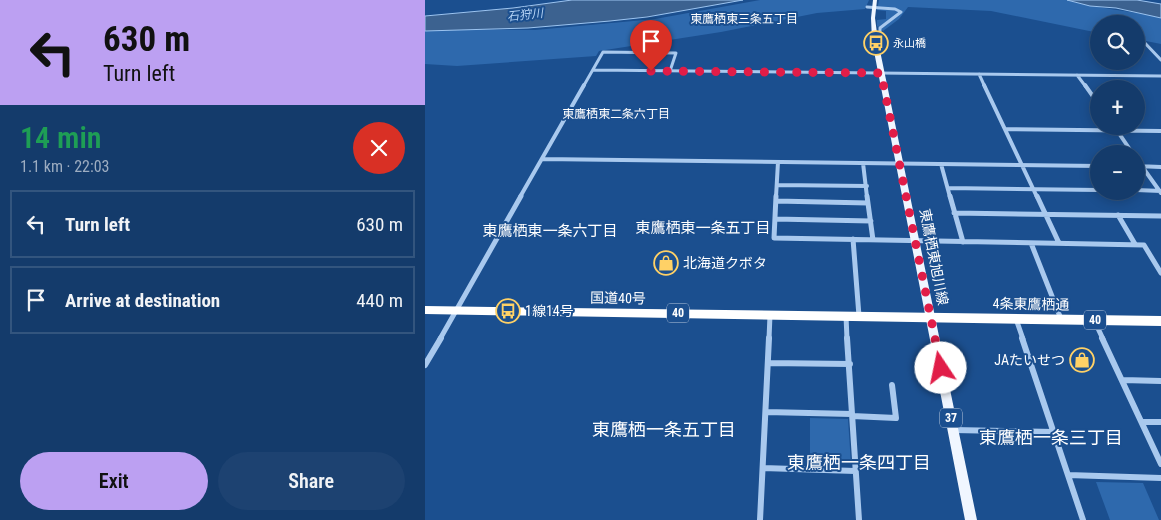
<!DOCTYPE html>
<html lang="en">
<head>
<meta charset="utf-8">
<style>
	:root { --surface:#143b6b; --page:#1d4271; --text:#f1f3f6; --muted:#9dadc1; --line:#33557e; --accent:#bca0f2 }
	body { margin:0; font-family:"Roboto Condensed","Noto Sans JP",sans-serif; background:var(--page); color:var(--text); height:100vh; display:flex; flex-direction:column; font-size:19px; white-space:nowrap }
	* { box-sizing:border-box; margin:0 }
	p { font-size:16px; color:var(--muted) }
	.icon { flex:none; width:28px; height:28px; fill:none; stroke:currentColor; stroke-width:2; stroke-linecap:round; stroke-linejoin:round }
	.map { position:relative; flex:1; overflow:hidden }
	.sheet { display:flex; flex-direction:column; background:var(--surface); width:425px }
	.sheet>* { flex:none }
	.banner { background:#bca0f2; color:#111; overflow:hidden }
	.buttons { position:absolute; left:665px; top:15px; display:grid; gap:10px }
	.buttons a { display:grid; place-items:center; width:55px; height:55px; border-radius:50%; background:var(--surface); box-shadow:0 2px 12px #0003,0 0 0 1px var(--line); font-size:25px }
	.pin { position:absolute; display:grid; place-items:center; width:42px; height:42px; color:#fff; margin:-51px -21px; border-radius:50% 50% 50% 0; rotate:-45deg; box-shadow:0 0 5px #0007 }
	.pin .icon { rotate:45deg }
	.me { position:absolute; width:55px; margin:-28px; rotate:349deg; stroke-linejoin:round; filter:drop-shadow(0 0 4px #0008) }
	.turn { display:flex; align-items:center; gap:18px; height:105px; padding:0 20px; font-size:22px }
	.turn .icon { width:65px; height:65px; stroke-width:2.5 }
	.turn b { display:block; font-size:35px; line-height:42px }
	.round { display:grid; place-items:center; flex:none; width:52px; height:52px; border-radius:26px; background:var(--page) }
	.summary { display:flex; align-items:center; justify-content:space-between; height:85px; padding:0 20px }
	h1 { font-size:30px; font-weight:600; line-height:38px; color:#1e9e55 }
	.button { display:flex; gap:10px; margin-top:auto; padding:10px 20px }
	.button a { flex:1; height:58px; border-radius:30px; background:var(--accent); color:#111; font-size:20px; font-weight:600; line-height:58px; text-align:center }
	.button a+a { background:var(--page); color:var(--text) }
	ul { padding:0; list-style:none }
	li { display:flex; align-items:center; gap:15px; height:68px; margin:0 10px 8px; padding:0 10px; border:2px solid var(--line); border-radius:0px }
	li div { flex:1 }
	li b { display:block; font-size:19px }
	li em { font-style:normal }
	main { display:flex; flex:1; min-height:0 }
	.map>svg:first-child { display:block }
</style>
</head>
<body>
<main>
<section class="sheet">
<div class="banner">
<div class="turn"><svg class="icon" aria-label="left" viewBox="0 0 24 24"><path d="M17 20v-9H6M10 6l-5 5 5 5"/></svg><div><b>630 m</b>Turn left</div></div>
</div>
<div class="summary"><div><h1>14 min</h1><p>1.1 km · 22:03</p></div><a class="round" style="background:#d93025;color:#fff"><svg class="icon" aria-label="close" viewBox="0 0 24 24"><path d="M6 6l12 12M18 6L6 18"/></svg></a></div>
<ul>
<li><svg class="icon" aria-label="left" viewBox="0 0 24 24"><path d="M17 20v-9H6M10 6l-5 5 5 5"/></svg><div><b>Turn left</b></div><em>630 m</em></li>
<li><svg class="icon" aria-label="arrive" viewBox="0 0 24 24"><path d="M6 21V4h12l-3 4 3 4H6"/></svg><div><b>Arrive at destination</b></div><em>440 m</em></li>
</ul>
<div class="button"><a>Exit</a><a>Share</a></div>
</section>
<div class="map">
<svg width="736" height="520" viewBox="0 0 736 520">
	<rect width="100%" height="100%" fill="#1b4f8f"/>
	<path fill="#2e69ad" d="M335,0H444L440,9L392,13L296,32L174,51L171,56L32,66L0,64V29L110,30L230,19Z
		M454,0H642C672,9 705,10 736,18V44L711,39V24H674V33L566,11L483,7L474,19L458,31L452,26V20L461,19V11L452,10Z
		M385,418L423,419L426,464L385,463Z
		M671,482L718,483L734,520H685Z"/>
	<path fill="#3c6290" stroke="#9cc4f0" d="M147,0H318L222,17L185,21L103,28L0,31V16L88,8Z
		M642,0H712L736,4V18L691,8L665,6Z"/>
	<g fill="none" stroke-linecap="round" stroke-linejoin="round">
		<path stroke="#a9c9ee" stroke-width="3" d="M442,7L470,9L476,12L455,28V38L450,41
			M718,41L736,60
			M168,70L736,76
			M554,74L560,87
			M652,75L661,87
			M158,87L178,52L251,53L245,71"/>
		<path stroke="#a9c9ee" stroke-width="4" d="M559,85L612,197
			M660,85L674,105
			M689,126L708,154
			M580,129L736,131
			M711,158L736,193
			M117,159L674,166
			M438,163L442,197
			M516,164L525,197
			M711,166L736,167
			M352,185L442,186
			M523,188L674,190
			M711,190L736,191
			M95,197L159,85
			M351,197L353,162"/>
		<path stroke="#a9c9ee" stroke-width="5" d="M351,196L349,238L719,245L736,273
			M442,196L448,240
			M525,196L538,242
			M612,196L634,243
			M351,201L443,203
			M529,213L736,216
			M693,215L710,244
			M350,219L446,221
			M428,239L434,316
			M606,243L636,319
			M421,316L422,339
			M591,319L598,339
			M669,320L678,339
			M15,339L96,196
			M344,339L345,315"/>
		<path stroke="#a9c9ee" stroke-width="6" d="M422,338L434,520
			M597,338L658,520
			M677,338L736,464
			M343,363L425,364
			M0,365L16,338
			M698,380L736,381
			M341,412L427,414
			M427,416L471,418L467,385
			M717,422H736
			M528,430L629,432
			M338,468L430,471
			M643,475L736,478
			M335,520L344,338"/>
		<path fill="#f0f6ff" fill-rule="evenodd" d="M448,0H452L450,18L453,41L552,520H540L447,41L446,18Z"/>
		<path fill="#fff" fill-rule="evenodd" d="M0,306L736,316V326L0,314Z"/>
	</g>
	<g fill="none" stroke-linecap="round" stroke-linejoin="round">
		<path stroke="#e11d48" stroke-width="9" stroke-dasharray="0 16.2" d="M226,71L456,73L516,368"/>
	</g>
	<defs>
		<g id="bus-ring" transform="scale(1.25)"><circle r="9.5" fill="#1b4f8f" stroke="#ffd166" stroke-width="1.5"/><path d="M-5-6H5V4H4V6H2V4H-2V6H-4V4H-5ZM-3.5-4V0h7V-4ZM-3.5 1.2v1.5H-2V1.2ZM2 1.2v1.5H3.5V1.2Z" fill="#ffd166"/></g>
		<g id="shop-ring" transform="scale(1.25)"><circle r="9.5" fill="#1b4f8f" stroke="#ffd166" stroke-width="1.5"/><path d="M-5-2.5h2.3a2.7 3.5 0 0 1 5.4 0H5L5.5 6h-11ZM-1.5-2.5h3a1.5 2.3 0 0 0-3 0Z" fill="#ffd166"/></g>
	</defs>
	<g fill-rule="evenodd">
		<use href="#bus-ring" x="451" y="43"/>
		<use href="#shop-ring" x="241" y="263"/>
		<use href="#bus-ring" x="83" y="311"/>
		<use href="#shop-ring" x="657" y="360"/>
	</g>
	<g text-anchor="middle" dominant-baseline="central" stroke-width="4" stroke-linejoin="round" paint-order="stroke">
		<g font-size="11" fill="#fff" stroke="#1b4f8f" text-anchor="start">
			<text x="468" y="43">永山橋</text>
		</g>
		<g font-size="12" font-style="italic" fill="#b5d3f5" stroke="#1b4f8f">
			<text transform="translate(100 15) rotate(-6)">石狩川</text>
		</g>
		<g font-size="12" fill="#fff" stroke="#1b4f8f">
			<text x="319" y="19">東鷹栖東三条五丁目</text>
			<text x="191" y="114">東鷹栖東二条六丁目</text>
		</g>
		<g fill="#1b4f8f" stroke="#bbcadd" stroke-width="1">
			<rect x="242" y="303.5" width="22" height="19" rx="4"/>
			<rect x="659" y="310.5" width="22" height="19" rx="4"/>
			<rect x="515" y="408.5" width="22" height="19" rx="4"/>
		</g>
		<g font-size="12" font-weight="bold" fill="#fff">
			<text x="253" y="313">40</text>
			<text x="670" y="320">40</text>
			<text x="526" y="418">37</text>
		</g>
		<g font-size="14" fill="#fff" stroke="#1b4f8f">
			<text transform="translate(509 257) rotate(79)">東鷹栖東旭川線</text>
			<text transform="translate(193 298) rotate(1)">国道40号</text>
			<text transform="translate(606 304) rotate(1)">4条東鷹栖通</text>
		</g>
		<g font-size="14" fill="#fff" stroke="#1b4f8f" text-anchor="start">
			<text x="258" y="263">北海道クボタ</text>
			<text x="100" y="311">1線14号</text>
			<text x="640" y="360" text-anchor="end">JAたいせつ</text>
		</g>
		<g font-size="15" fill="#fff" stroke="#1b4f8f">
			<text x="278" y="228">東鷹栖東一条五丁目</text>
			<text x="125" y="231">東鷹栖東一条六丁目</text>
		</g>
		<g font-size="18" fill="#fff" stroke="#1b4f8f">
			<text x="239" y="429">東鷹栖一条五丁目</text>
			<text x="626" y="437">東鷹栖一条三丁目</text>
			<text x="434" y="462">東鷹栖一条四丁目</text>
		</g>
	</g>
</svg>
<div class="buttons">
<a><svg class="icon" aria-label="search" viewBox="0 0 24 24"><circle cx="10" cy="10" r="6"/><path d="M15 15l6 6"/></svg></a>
<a>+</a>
<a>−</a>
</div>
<div class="pin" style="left:226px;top:71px;background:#d93025"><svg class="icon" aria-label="arrive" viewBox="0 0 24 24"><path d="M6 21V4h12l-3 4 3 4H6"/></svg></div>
<svg class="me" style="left:516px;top:368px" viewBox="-20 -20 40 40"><circle r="19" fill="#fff"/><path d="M0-13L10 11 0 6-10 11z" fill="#e11d48"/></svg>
</div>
</main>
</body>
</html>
